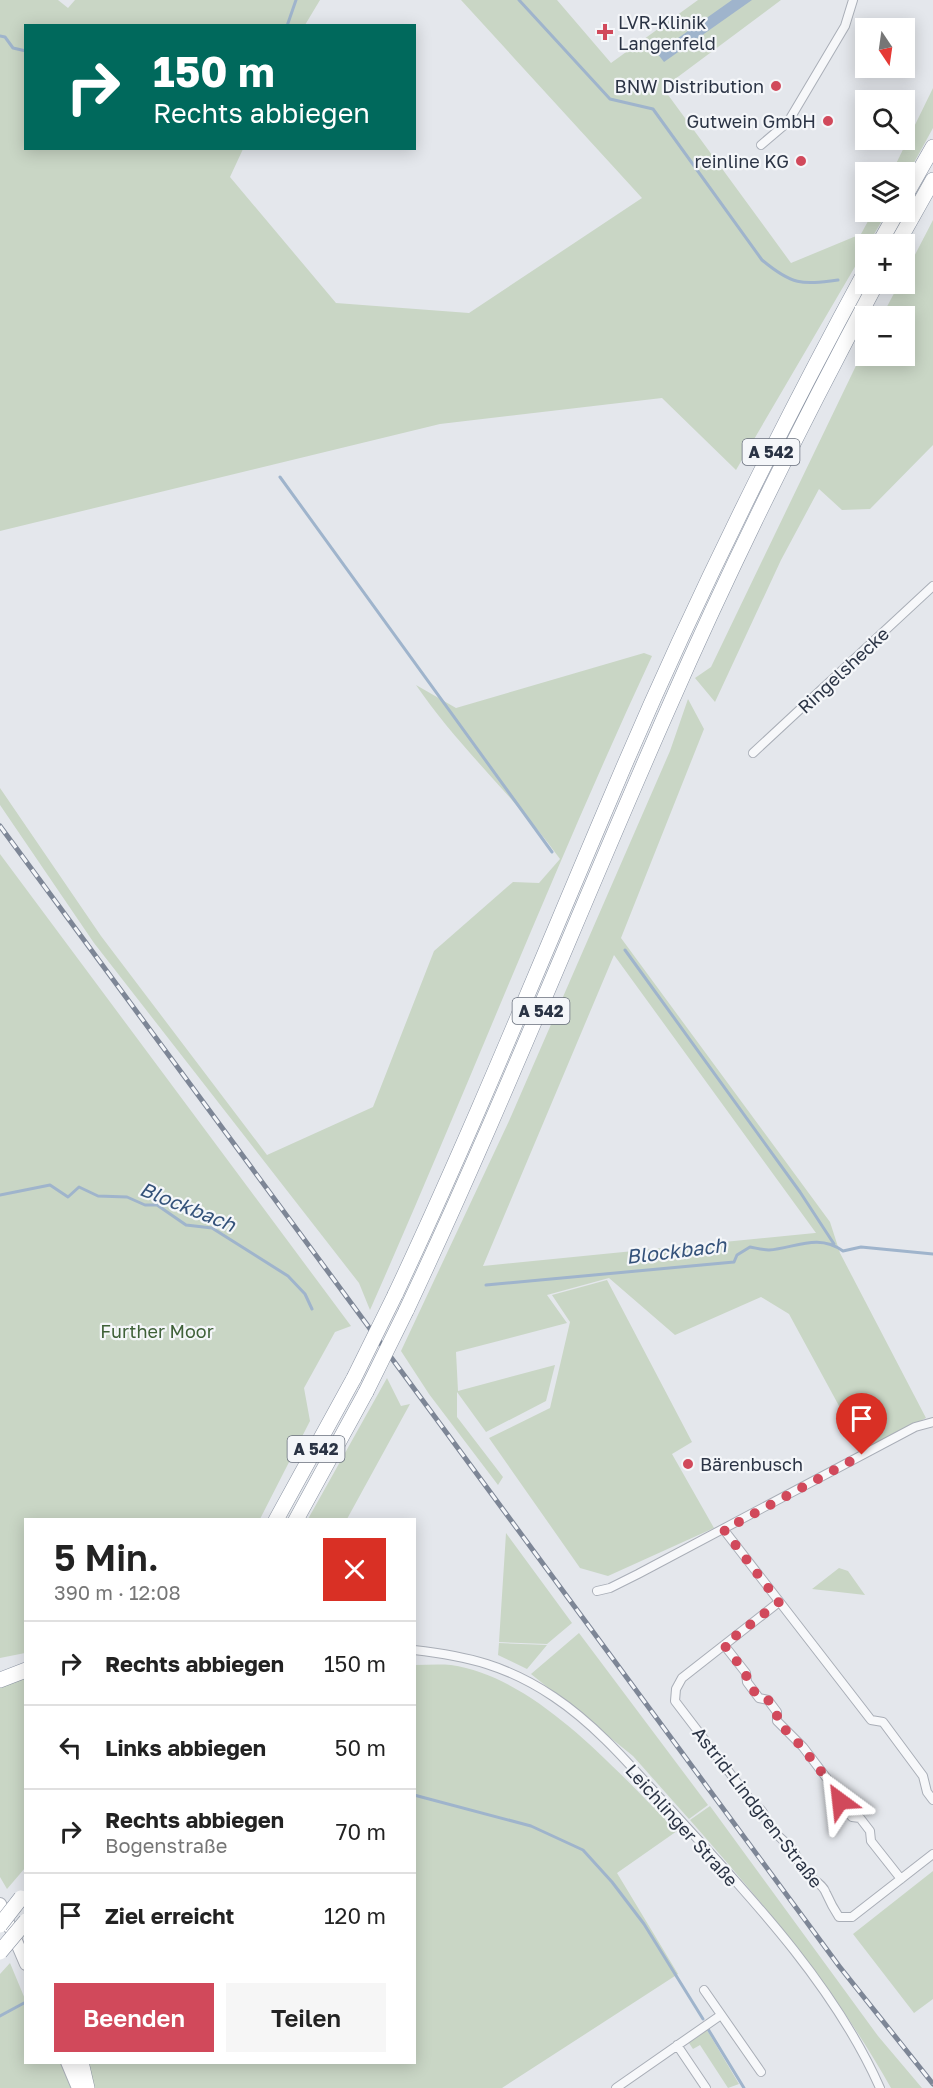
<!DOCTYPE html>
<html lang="de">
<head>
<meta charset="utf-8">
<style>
	:root { --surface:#fff; --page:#f6f6f6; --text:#222; --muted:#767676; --line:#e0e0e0; --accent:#d1495b }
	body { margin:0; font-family:"Golos Text",sans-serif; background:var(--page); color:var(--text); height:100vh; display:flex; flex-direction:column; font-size:22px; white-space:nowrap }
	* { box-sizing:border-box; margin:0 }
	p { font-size:20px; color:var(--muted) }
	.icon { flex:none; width:33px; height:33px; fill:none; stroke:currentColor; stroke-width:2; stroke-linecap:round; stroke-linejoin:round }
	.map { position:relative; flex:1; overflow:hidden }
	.drawer { position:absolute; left:24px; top:1518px; width:392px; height:546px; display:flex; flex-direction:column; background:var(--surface); border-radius:0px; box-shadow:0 3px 15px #0003 }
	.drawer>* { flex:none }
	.hud { position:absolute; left:24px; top:24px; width:392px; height:126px; border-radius:0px; box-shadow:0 3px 15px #0003; background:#00695c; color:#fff; overflow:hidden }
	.needle { width:39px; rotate:167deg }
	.controls { position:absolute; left:855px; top:18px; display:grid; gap:12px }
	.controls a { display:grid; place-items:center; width:60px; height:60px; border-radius:0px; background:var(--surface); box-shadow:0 3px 15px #0003; font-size:30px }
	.pin { position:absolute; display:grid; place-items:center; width:51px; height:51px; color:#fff; margin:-62px -26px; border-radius:50% 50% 50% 0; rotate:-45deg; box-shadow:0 0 6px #0007 }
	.pin .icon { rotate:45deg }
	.me { position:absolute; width:66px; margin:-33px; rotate:330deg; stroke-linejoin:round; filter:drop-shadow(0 0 4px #0008) }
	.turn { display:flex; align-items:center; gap:21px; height:126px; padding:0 30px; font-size:27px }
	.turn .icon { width:78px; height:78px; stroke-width:2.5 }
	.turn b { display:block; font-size:42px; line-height:51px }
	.round { display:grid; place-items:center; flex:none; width:63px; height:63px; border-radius:0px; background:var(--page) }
	.summary { display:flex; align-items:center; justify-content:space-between; height:102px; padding:0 30px }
	h1 { font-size:36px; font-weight:600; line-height:45px }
	.primary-button { display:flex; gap:12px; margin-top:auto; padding:12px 30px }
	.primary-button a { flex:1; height:69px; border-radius:0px; background:var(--accent); color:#fff; font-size:24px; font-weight:600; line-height:69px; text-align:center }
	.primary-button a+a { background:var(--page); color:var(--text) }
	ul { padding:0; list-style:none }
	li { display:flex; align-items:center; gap:18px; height:84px; padding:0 30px; border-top:2px solid var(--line) }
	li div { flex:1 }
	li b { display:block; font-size:22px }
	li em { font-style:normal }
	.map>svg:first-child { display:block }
</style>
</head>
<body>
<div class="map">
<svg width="933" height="2088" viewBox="0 0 933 2088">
	<rect width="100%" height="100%" fill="#e4e7ec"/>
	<path fill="#c9d6c5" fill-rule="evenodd" d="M0,0H58L68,8L75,0H320L305,25L26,26V148L243,149L230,177L336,303L469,313L642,198L461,0H557L611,63L698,0H781L663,88L791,263L861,234L873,212H887L736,470L662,398L440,424L0,531Z
		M933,88V128L905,179L904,172H892Z
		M933,220V445L870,509L842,510L819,489L781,560L715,702L695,678L711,667L865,347L866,356H904V316H882L899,284H904L905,274Z
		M644,653L652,656C552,871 466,1093 370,1310L359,1283L94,943L0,805V788L101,936L267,1155L373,1107L434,951L513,882L539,883L560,859C516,798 458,747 416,685L456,708Z
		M688,699L704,729L621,938L830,1222L840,1253L926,1418L863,1450L789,1314L761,1297L675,1335L609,1278L547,1295L567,1323L456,1352L458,1391L555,1365L546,1401L486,1432L457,1392V1417L503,1477L498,1485L429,1394L401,1351L509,1121L670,751ZM614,955L816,1233H815L483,1266Z
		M0,854L351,1326L335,1332L304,1388L310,1421L260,1519L26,1520L25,1653L0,1658Z
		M607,1280L692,1442L672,1454L714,1528L608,1576L580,1568L489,1438L550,1408L570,1322L552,1295Z
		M387,1378L401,1406L410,1404L347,1519H308Z
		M506,1533L572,1623L547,1644L499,1642Z
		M839,1568L848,1571L865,1595L812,1589Z
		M579,1633L708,1805L689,1819L633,1756L531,1674Z
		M499,1643L547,1645L527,1669L498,1655Z
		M414,1665C426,1665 439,1664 451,1665C537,1677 618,1773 677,1831L617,1873L678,1974L502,2088H0V1974L10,1963L25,1999L26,2062H414Z
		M25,1674V1868L7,1889L0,1877V1685Z
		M710,1806L878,2036L922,2088H891C836,1990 764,1904 690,1820Z
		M933,1871V1999L914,2013L853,1934Z
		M707,2030L739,2084L728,2088L700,2045L693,2049L689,2043Z"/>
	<path fill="#9fb4cc" d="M732,0H752L664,62L657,53Z"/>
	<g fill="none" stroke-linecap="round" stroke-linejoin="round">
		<path stroke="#9fb4cc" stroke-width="3" d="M519,0L610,99L653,109L762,260C792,285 801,285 838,280
			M287,26L296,0
			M0,36L5,37L13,48L26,51
			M280,477L552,852
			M625,950L800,1192L834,1244
			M0,1195L50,1185L68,1197L79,1187L98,1196L127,1197L145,1205H157L186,1225L212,1228L288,1276L305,1294L312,1309
			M486,1285L734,1262L737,1255L750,1247C756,1248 763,1250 769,1250C795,1248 818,1233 843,1251L861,1247L933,1254
			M414,1795L531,1826L583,1850L612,1882L644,1924L703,2019
			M0,2016L24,2003
			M708,2029L744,2088"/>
		<g stroke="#a9aeb7" stroke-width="10">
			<path id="minor" d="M761,145L788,122L845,26L853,0
				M753,753L933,586
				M724,1530L871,1720L883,1722L923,1776L927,1792L933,1800
				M597,1591L610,1588L638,1574L915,1427L933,1422
				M779,1602L682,1678L676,1689L675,1701L755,1806C764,1810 764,1816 768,1823C774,1835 786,1841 793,1850C798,1858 800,1867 807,1874C813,1880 823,1884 826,1893C830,1902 833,1908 839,1917H852L933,1854
				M724,1645L746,1673L747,1682L759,1698L768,1700L777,1712V1721L803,1747L838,1793L840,1801L852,1817L860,1818L870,1831L871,1841L901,1879
				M414,1650C468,1656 508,1666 554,1697C599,1727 635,1771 671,1810C747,1893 834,1984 880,2088
				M704,1990L761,2072
				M677,2045L706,2088
				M616,2088L721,2015"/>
		</g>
		<g stroke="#a9aeb7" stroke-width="14">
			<path id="secondary" d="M0,1904L26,1964
				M67,2062L78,2088"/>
		</g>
		<g stroke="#8b94a3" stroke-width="16">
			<path id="motorway" d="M904,198L933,147
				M879,244L897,212
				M897,244L933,180
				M395,1295C474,1127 543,956 616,785C690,610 775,438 866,270
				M406,1311C500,1112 580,908 669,707C732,563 802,422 876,284
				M276,1520L354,1378
				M296,1520L366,1392
				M0,1680L26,1670
				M81,2062L87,2088"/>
		</g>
		<use href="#minor" stroke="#f7f8fa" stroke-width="8"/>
		<use href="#secondary" stroke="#fff" stroke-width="12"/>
		<use href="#motorway" stroke="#fff" stroke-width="15"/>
		<g stroke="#7d8696" stroke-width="5">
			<path id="rail" d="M0,826L839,1966L933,2084"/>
		</g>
		<use href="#rail" stroke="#f4f6f9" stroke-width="3" stroke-dasharray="9" stroke-linecap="butt"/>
		<g stroke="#8b94a3" stroke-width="16" stroke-linecap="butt">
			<path id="motorway-bridge" d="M354,1378L395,1295
				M366,1392L406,1311
				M0,1925L21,1898
				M0,1952L26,1921"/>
		</g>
		<use href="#motorway-bridge" stroke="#fff" stroke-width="15"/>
	</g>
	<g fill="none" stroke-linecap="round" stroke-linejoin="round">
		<path stroke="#d1495b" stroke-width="10" stroke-dasharray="0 18" d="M840,1801L838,1793L802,1747L777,1721V1712L768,1700L759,1698L747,1682L746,1673L724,1645L779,1602L724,1530L862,1455"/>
	</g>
	<g fill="#d1495b" stroke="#f4f6f9" stroke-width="2">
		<path d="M602 23h6v6h6v6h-6v6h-6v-6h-6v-6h6z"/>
		<circle cx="776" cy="86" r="6"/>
		<circle cx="828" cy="121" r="6"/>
		<circle cx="801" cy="161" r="6"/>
		<circle cx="688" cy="1464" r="6"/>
	</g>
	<g text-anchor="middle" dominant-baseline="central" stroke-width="4.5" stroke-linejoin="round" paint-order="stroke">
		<g fill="#f4f6f9" stroke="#676e7b" stroke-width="1.5">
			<rect x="742.5" y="439" width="57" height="26" rx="4.5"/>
			<rect x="512.5" y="998" width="57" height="26" rx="4.5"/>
			<rect x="287.5" y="1436" width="57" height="26" rx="4.5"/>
		</g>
		<g font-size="16" font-weight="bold" fill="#2b3445">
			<text x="771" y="452">A 542</text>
			<text x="541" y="1011">A 542</text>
			<text x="316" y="1449">A 542</text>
		</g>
		<g font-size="18" fill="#2b3445" stroke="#f4f6f9" text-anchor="end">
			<text x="618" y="22" text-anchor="start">LVR-Klinik<tspan x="618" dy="21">Langenfeld</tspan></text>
			<text x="764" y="86">BNW Distribution</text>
			<text x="816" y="121">Gutwein GmbH</text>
			<text x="789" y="161">reinline KG</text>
			<text x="700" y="1464" text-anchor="start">Bärenbusch</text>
		</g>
		<g font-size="18" fill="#2b3445" stroke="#f4f6f9">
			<text transform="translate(843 670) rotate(-43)">Ringelshecke</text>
			<text transform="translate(758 1807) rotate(52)">Astrid-Lindgren-Straße</text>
			<text transform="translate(682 1825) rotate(48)">Leichlinger Straße</text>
		</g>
		<g font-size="18" fill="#3f6138" stroke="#f4f6f9">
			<text x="157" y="1331">Further Moor</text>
		</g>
		<g font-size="20" font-style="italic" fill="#34527a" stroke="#f4f6f9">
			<text transform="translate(188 1206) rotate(22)">Blockbach</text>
			<text transform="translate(676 1250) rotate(-7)">Blockbach</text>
		</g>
	</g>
</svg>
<div class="controls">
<a><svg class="needle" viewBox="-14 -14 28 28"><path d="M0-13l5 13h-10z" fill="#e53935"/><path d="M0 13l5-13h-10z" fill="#767676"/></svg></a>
<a><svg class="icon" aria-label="search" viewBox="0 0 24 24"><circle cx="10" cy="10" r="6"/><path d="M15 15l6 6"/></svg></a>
<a><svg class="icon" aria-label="layers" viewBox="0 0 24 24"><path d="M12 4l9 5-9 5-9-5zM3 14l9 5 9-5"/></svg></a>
<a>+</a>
<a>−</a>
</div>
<div class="pin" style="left:862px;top:1455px;background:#d93025"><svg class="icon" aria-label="arrive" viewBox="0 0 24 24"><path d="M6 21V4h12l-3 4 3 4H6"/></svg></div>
<svg class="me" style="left:840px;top:1801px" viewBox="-20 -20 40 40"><path d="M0-17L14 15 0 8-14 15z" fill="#d1495b" stroke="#fff" stroke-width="4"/></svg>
<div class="hud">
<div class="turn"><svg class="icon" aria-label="right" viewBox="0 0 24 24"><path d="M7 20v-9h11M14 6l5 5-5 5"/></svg><div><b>150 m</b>Rechts abbiegen</div></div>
</div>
<section class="drawer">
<div class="summary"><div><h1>5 Min.</h1><p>390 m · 12:08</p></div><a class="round" style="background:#d93025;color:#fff"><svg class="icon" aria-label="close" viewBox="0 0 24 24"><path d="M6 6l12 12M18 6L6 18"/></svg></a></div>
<ul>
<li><svg class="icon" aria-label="right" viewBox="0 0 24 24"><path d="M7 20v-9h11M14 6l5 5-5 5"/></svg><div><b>Rechts abbiegen</b></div><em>150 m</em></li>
<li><svg class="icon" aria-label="left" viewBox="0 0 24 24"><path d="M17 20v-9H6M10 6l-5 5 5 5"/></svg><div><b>Links abbiegen</b></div><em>50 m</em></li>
<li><svg class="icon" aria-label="right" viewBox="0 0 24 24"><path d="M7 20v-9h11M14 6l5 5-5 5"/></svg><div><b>Rechts abbiegen</b><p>Bogenstraße</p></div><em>70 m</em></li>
<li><svg class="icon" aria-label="arrive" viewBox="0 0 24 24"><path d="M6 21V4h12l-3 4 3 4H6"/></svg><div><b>Ziel erreicht</b></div><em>120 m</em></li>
</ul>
<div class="primary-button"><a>Beenden</a><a>Teilen</a></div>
</section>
</div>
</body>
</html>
